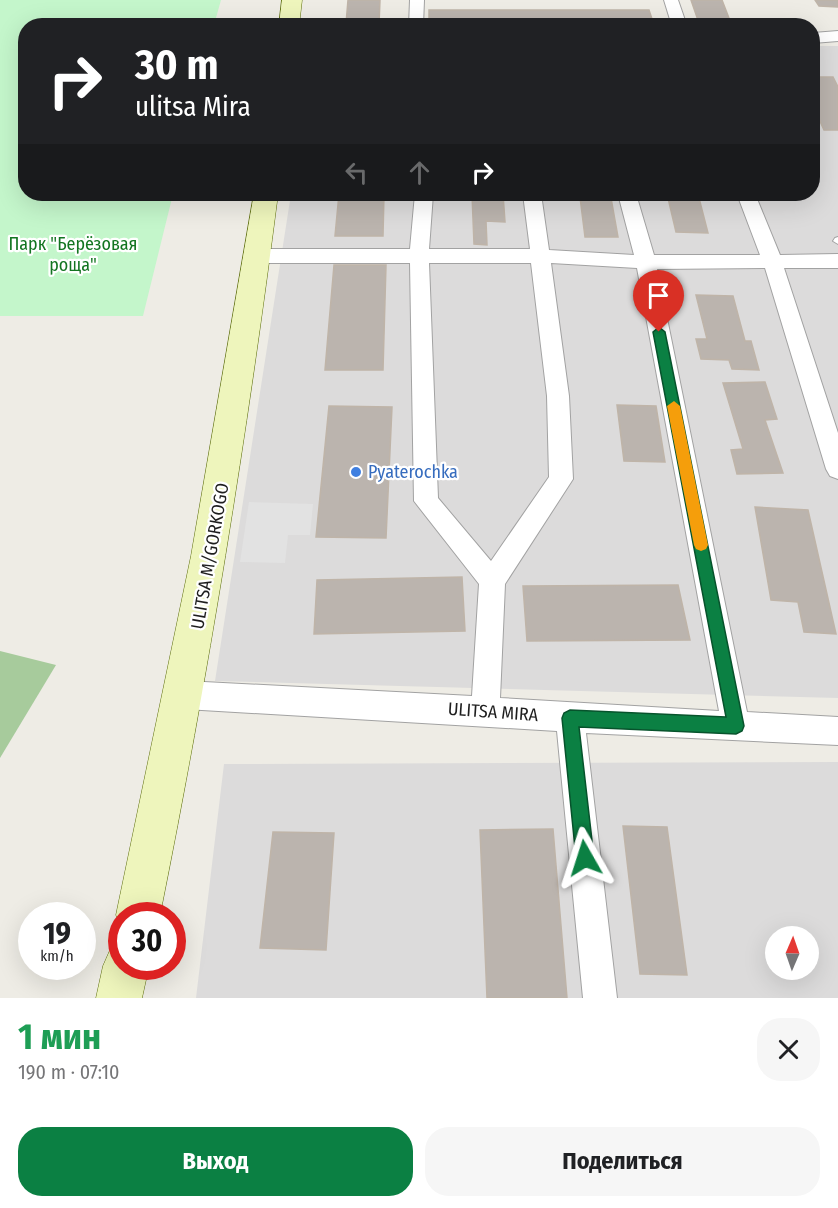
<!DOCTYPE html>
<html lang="ru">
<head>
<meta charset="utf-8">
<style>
	:root { --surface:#fff; --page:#f6f6f6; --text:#202124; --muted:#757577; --accent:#0b8043 }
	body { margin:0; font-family:"Fira Sans Condensed",sans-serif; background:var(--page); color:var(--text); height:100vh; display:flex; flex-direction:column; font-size:22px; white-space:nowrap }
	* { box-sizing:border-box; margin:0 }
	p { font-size:20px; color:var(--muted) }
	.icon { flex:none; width:33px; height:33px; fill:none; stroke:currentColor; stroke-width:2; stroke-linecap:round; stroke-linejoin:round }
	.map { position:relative; height:998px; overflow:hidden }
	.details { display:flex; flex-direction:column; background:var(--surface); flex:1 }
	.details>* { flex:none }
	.top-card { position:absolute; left:18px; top:18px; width:802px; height:183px; border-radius:24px; box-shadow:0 6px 24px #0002; background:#202124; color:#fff; overflow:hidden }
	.needle { width:39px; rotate:2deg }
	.controls { position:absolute; left:765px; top:926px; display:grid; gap:12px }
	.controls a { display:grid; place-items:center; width:54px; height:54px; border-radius:50%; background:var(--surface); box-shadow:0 6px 24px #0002; font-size:30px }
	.speed { position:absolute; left:18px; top:902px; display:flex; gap:12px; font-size:30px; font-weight:700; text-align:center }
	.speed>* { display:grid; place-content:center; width:78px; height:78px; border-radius:50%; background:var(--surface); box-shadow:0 6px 24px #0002; line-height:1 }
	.speed small { font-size:15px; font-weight:400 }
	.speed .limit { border:9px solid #d22; background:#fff; color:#111 }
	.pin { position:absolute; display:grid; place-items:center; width:51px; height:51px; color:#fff; margin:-62px -26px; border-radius:50% 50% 50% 0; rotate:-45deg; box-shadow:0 0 6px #0007 }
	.pin .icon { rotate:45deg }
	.me { position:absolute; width:66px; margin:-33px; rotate:354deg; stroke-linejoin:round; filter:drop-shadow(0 0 4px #0008) }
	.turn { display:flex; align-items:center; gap:21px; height:126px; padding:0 18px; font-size:27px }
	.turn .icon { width:78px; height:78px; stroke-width:2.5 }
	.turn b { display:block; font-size:42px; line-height:51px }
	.lanes { display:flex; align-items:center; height:57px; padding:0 18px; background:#0003; justify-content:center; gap:30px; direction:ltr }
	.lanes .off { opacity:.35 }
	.round { display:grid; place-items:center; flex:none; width:63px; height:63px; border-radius:24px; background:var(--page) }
	.summary { display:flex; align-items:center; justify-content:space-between; height:102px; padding:0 18px }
	h1 { font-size:36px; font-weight:700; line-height:45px; color:#1e9e55 }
	.button { display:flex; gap:12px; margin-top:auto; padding:12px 18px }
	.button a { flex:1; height:69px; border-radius:24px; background:var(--accent); color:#fff; font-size:24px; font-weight:700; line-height:69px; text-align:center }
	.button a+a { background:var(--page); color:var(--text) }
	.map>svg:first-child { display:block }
</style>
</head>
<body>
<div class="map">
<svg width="838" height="998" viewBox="0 0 838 998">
	<rect width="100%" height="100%" fill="#eeece5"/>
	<path fill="#dcdbdb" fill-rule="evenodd" d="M813,46H838V698L215,681L291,194H813Z
		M838,762V998H196L224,764ZM776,936H808V969H776Z"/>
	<path fill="#a7cb9c" d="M0,651L56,665L0,758Z"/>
	<path fill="#c4f6cb" d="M0,0H221L214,25L26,26V194H173L143,316H0Z"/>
	<path fill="#e2e2e2" d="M249,502L313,504L310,535H288L285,563L240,562Z"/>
	<path fill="#bbb4ae" stroke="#bfb4a8" stroke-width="1.5" d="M348,0H380L379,24H346Z
		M691,0H722L732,26H700Z
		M815,0H838V7L819,6Z
		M429,10H649L654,25L429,26Z
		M813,77H833L838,87V130H824L813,106Z
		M339,194H384L383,236H335Z
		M472,194H503L505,222L486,221L487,245L474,244Z
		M580,197L611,198L618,237H585Z
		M668,198H699L708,233L676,232Z
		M334,265H386L383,370H325Z
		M696,295L733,296L745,341H751L759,370L732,369L729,360L701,359L696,339H707Z
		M765,382L777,419L765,420L783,473L737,474L731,450L743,449L723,383Z
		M617,405L656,406L665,462L624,461Z
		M329,406L392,407L386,538L316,537Z
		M755,507L808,510L836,634L804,632L798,602L771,600Z
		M462,577L465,631L314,634L317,580Z
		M678,585L690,640L527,641L523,586Z
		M623,826L667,827L687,975L640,974Z
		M553,829L567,998H487L480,830Z
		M273,832L334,833L326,950L260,948Z"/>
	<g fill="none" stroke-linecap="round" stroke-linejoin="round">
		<g stroke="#a2a2a2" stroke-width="2">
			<path id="lane" d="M838,237V244L833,241L835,238Z"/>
		</g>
		<g stroke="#a2a2a2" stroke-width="2">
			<path id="street" d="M410,0H424L423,26H409Z
				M664,0H678L687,26H672Z
				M838,31V41L813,43V33Z
				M415,194H433L429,249H530L523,194H541L549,250L634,255L618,194H636L654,255H760L737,194H755L780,255L838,254V268H784L838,433V479L830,476L826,469L765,268L657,269L747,712L838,717V745L586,733L617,998H583L557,731L185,709L175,705L171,695L175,685L185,681L472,696L479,584L414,501L410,263H257L250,261L247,256L250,251L257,249H410ZM429,263H531L547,396L549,477L491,561L438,498ZM551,263L637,268L719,711L500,698L505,584L573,479L569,396Z"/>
		</g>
		<g stroke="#5d6e0c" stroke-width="1">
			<path id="secondary" d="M282,0H302L299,26H279Z
				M254,194H278C247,436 208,676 160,915H122V928L116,915L191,556Z
				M122,945V966H149L142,998H96L103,966L110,950Z"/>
		</g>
		<use href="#lane" fill="#fff" fill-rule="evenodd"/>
		<use href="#street" fill="#fff" fill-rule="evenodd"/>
		<use href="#secondary" fill="#eef5bc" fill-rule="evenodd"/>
	</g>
	<path fill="#0b8043" stroke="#07532c" stroke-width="1.5" d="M659,327L665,332L744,726L742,731L736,734L579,727L594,858L591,864L585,867L579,864L576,858L562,718L564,713L570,710L726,717L653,332Z"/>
	<path fill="#f59e0b" d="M674,401L680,406L708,545L706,549L701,551L696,549L694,545L667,406Z"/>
	<circle fill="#3f7fe0" stroke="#fff" stroke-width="2" cx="356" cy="472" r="6"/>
	<g text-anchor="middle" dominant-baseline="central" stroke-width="4.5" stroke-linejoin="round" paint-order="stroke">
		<g font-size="18" fill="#137521" stroke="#fff">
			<text x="73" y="244">Парк "Берёзовая<tspan x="73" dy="21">роща"</tspan></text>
		</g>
		<g font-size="18" fill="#366cbe" stroke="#fff" text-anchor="start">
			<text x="368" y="472">Pyaterochka</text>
		</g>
		<g font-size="18" fill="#1e1e1e" stroke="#fff">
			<text transform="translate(210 556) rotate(-80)">ULITSA M/GORKOGO</text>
			<text transform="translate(493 712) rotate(4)">ULITSA MIRA</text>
		</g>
	</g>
</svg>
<div class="controls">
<a><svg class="needle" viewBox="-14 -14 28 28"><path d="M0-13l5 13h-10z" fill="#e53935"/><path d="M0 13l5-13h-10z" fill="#757577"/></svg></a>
</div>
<div class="speed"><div>19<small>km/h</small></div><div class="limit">30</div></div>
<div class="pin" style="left:659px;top:332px;background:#d93025"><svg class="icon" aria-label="arrive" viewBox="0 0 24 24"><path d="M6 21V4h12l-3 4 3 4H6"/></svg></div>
<svg class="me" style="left:585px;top:858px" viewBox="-20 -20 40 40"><path d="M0-17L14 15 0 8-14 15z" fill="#0b8043" stroke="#fff" stroke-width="4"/></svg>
<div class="top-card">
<div class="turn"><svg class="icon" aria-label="right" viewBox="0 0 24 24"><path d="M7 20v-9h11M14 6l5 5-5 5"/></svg><div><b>30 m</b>ulitsa Mira</div></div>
<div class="lanes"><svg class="icon off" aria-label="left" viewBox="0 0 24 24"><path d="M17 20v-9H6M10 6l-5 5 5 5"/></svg><svg class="icon off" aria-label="ahead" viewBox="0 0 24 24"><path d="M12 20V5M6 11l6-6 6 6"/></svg><svg class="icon" aria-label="right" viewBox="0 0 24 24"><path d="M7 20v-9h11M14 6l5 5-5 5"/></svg></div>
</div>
</div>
<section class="details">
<div class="summary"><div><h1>1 мин</h1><p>190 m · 07:10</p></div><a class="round"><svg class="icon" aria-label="close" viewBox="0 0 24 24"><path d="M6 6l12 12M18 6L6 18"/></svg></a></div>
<div class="button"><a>Выход</a><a>Поделиться</a></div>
</section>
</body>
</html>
